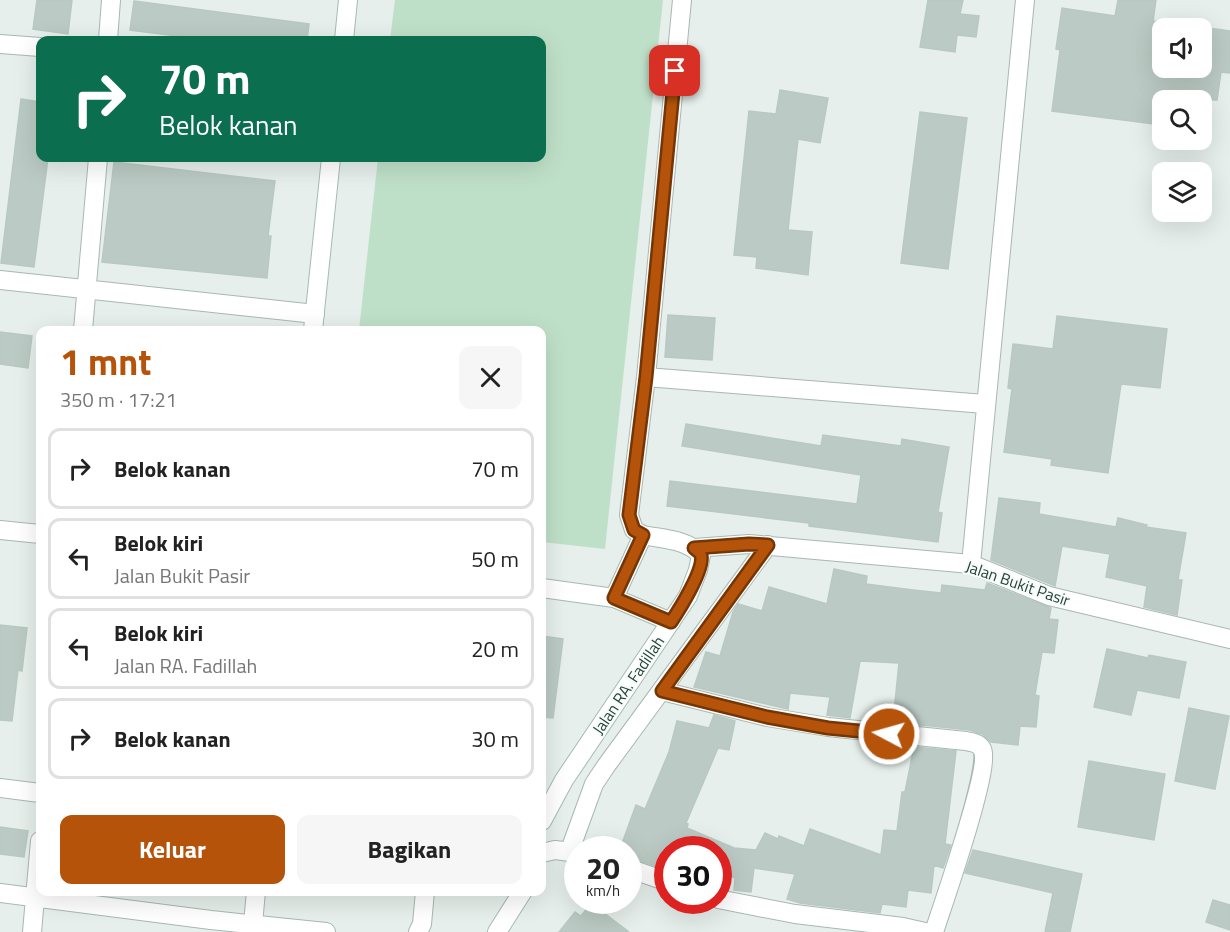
<!DOCTYPE html>
<html lang="id">
<head>
<meta charset="utf-8">
<style>
	:root { --surface:#fff; --page:#f6f6f6; --text:#222; --muted:#767676; --line:#e0e0e0; --accent:#b45309 }
	body { margin:0; font-family:"Titillium Web",sans-serif; background:var(--page); color:var(--text); height:100vh; display:flex; flex-direction:column; font-size:22px; white-space:nowrap }
	* { box-sizing:border-box; margin:0 }
	p { font-size:20px; color:var(--muted) }
	.icon { flex:none; width:33px; height:33px; fill:none; stroke:currentColor; stroke-width:2; stroke-linecap:round; stroke-linejoin:round }
	.map { position:relative; flex:1; overflow:hidden }
	.panel { position:absolute; left:36px; top:326px; width:510px; height:570px; display:flex; flex-direction:column; background:var(--surface); border-radius:12px; box-shadow:0 6px 24px #0002 }
	.panel>* { flex:none }
	.top-card { position:absolute; left:36px; top:36px; width:510px; height:126px; border-radius:12px; box-shadow:0 6px 24px #0002; background:#0b6e4f; color:#fff; overflow:hidden }
	.fabs { position:absolute; left:1152px; top:18px; display:grid; gap:12px }
	.fabs a { display:grid; place-items:center; width:60px; height:60px; border-radius:12px; background:var(--surface); box-shadow:0 6px 24px #0002; font-size:30px }
	.speed { position:absolute; left:564px; top:836px; display:flex; gap:12px; font-size:30px; font-weight:700; text-align:center }
	.speed>* { display:grid; place-content:center; width:78px; height:78px; border-radius:50%; background:var(--surface); box-shadow:0 6px 24px #0002; line-height:1 }
	.speed small { font-size:15px; font-weight:400 }
	.speed .limit { border:9px solid #d22; background:#fff; color:#111 }
	.pin { position:absolute; display:grid; place-items:center; width:51px; height:51px; color:#fff; margin:-26px; border-radius:12px; box-shadow:0 3px 9px #0006 }
	.me { position:absolute; width:66px; margin:-33px; rotate:276deg; stroke-linejoin:round; filter:drop-shadow(0 0 4px #0008) }
	.turn { display:flex; align-items:center; gap:21px; height:126px; padding:0 24px; font-size:27px }
	.turn .icon { width:78px; height:78px; stroke-width:2.5 }
	.turn b { display:block; font-size:42px; line-height:51px }
	.round { display:grid; place-items:center; flex:none; width:63px; height:63px; border-radius:12px; background:var(--page) }
	.overview { display:flex; align-items:center; justify-content:space-between; height:102px; padding:0 24px }
	h1 { font-size:36px; font-weight:700; line-height:45px; color:var(--accent) }
	.button { display:flex; gap:12px; margin-top:auto; padding:12px 24px }
	.button a { flex:1; height:69px; border-radius:12px; background:var(--accent); color:#fff; font-size:24px; font-weight:700; line-height:69px; text-align:center }
	.button a+a { background:var(--page); color:var(--text) }
	ul { padding:0; list-style:none }
	li { display:flex; align-items:center; gap:18px; height:81px; margin:0 12px 9px; padding:0 12px; border:3px solid var(--line); border-radius:12px }
	li div { flex:1 }
	li b { display:block; font-size:22px }
	li em { font-style:normal }
	.map>svg:first-child { display:block }
</style>
</head>
<body>
<div class="map">
<svg width="1230" height="932" viewBox="0 0 1230 932">
	<rect width="100%" height="100%" fill="#e6efeb"/>
	<path fill="#bfe0c8" d="M395,0H663L605,549L542,542V330H359L378,158H542V40H390Z"/>
	<path fill="#bbcac4" stroke="#b8c9c2" stroke-width="1.5" d="M37,0H72L68,34L33,29Z
		M928,0H963L960,14L979,16L976,37L957,35L955,52L920,47Z
		M1118,0H1156L1153,21L1162,22V68H1202V27L1230,31V73L1221,72L1217,100H1162V125L1052,111L1060,50L1056,49L1062,8L1115,16Z
		M134,1L309,24L307,40H209L130,30Z
		M780,90L828,98L820,143L798,139L788,230L812,232L808,275L756,268L757,257L734,255L749,111L776,114Z
		M21,99L40,102V158H48L34,267L1,263Z
		M920,112L967,118L948,269L901,263Z
		M114,162L275,181L268,236H271L267,278L102,262Z
		M668,315L715,318L712,360L665,357Z
		M1057,316L1167,329L1160,388L1121,384L1108,473L1051,465L1052,459L1004,452L1012,389L1008,388L1013,344L1053,349Z
		M0,332L32,336L28,368L0,364Z
		M686,424L821,446L823,435L901,446L902,439L949,447L938,512L942,513L938,542L809,526V523L667,506L670,481L857,504L861,475L682,446Z
		M999,498L1040,503L1039,514L1116,527L1118,518L1147,525L1146,527L1186,533L1178,580H1182L1177,615L1144,607L1147,586L1106,577L1110,554L1062,546L1055,586L991,560Z
		M834,569L867,576L866,584L913,590L941,593L942,585L985,590L987,583L1051,608L1049,619L1058,620L1054,653L1042,652L1035,695L1039,696L1036,727L1020,726L1018,745L991,742L982,734L970,730L893,722L899,663L860,661L850,718L827,715L830,697L790,693L788,709L694,687L706,652L720,656L733,612L738,604L762,611L769,587L827,604Z
		M0,625L27,628L22,671L18,670L12,721L0,720Z
		M542,636L563,639L553,718L542,717Z
		M1107,649L1148,658L1149,655L1186,662L1179,698L1137,690L1131,715L1094,707Z
		M1189,708L1229,716L1215,789L1175,781Z
		M714,715L735,721L729,750L718,748L686,823L688,824L687,828L734,848L756,850L765,833L778,839L779,836L804,846L810,829L881,855L884,830L897,831L902,792H905L914,747L956,751L945,844L951,845L943,868L934,865L931,893L908,890L906,907L882,904L880,913L800,903L787,899L795,874L754,868L751,892L734,890L735,878L718,871V849H668V870L628,857V849H620L636,805L645,809L669,752L677,721L709,728Z
		M1089,761L1165,774L1154,840L1078,827Z
		M0,827L28,831L24,857L0,854Z
		M973,850L1082,874L1070,932H1045L1053,893L965,873Z
		M1213,900L1230,905V930L1206,922Z
		M591,903L629,932H559L575,912L581,916Z"/>
	<g fill="none" stroke-linecap="round" stroke-linejoin="round">
		<g stroke="#a8b8b2" stroke-width="20">
			<path id="minor" d="M108,40L111,0
				M0,44L40,47
				M0,280L315,314
				M83,330L98,158
				M646,377L985,404
				M0,530L40,534
				M643,535L634,530L629,515L646,377L682,0
				M694,548L749,544L971,564L1049,596L1230,639
				M971,564L1025,0
				M662,691L767,717L828,727L966,741C972,742 979,743 982,749C992,765 942,907 934,932
				M0,788L40,793
				M570,850L594,784L606,766L768,545
				M542,853L555,850L578,853
				M628,868L668,882
				M0,893L211,920L326,932
				M718,899L795,914L903,927L925,932
				M253,924L256,891
				M32,932L40,841
				M418,932L422,924L425,891"/>
		</g>
		<g stroke="#a4bbb3" stroke-width="20">
			<path id="secondary" d="M344,40L348,0
				M313,330L331,158
				M542,588L614,598L671,622
				M542,821L564,780L688,596L698,570L701,555C687,539 662,539 643,535L614,598
				M497,932L523,891"/>
		</g>
		<use href="#minor" stroke="#fff" stroke-width="18"/>
		<use href="#secondary" stroke="#fff" stroke-width="18"/>
	</g>
	<g fill="none" stroke-linecap="round" stroke-linejoin="round">
		<g stroke="#753606" stroke-width="15">
			<path id="route" d="M675,71L646,377L629,515L634,530L643,535L614,598L671,622C679,610 705,569 701,555C700,552 696,550 694,548L749,544L768,545L662,691L767,717L828,728L889,734"/>
		</g>
		<use href="#route" stroke="#b45309" stroke-width="10"/>
	</g>
	<g text-anchor="middle" dominant-baseline="central" stroke-width="4.5" stroke-linejoin="round" paint-order="stroke">
		<g font-size="16" fill="#24423a" stroke="#f7fbf9">
			<text transform="translate(1018 583) rotate(19)">Jalan Bukit Pasir</text>
			<text transform="translate(628 685) rotate(-56)">Jalan RA. Fadillah</text>
		</g>
	</g>
</svg>
<div class="fabs">
<a><svg class="icon" aria-label="sound" viewBox="0 0 24 24"><path d="M4 9h4l5-4v14l-5-4H4zM17 9q2 3 0 6"/></svg></a>
<a><svg class="icon" aria-label="search" viewBox="0 0 24 24"><circle cx="10" cy="10" r="6"/><path d="M15 15l6 6"/></svg></a>
<a><svg class="icon" aria-label="layers" viewBox="0 0 24 24"><path d="M12 4l9 5-9 5-9-5zM3 14l9 5 9-5"/></svg></a>
</div>
<div class="speed"><div>20<small>km/h</small></div><div class="limit">30</div></div>
<div class="pin" style="left:675px;top:71px;background:#d93025"><svg class="icon" aria-label="arrive" viewBox="0 0 24 24"><path d="M6 21V4h12l-3 4 3 4H6"/></svg></div>
<svg class="me" style="left:889px;top:734px" viewBox="-20 -20 40 40"><circle r="17" fill="#b45309" stroke="#fff" stroke-width="3"/><path d="M0-11L8 9 0 5-8 9z" fill="#fff"/></svg>
<div class="top-card">
<div class="turn"><svg class="icon" aria-label="right" viewBox="0 0 24 24"><path d="M7 20v-9h11M14 6l5 5-5 5"/></svg><div><b>70 m</b>Belok kanan</div></div>
</div>
<section class="panel">
<div class="overview"><div><h1>1 mnt</h1><p>350 m · 17:21</p></div><a class="round"><svg class="icon" aria-label="close" viewBox="0 0 24 24"><path d="M6 6l12 12M18 6L6 18"/></svg></a></div>
<ul>
<li><svg class="icon" aria-label="right" viewBox="0 0 24 24"><path d="M7 20v-9h11M14 6l5 5-5 5"/></svg><div><b>Belok kanan</b></div><em>70 m</em></li>
<li><svg class="icon" aria-label="left" viewBox="0 0 24 24"><path d="M17 20v-9H6M10 6l-5 5 5 5"/></svg><div><b>Belok kiri</b><p>Jalan Bukit Pasir</p></div><em>50 m</em></li>
<li><svg class="icon" aria-label="left" viewBox="0 0 24 24"><path d="M17 20v-9H6M10 6l-5 5 5 5"/></svg><div><b>Belok kiri</b><p>Jalan RA. Fadillah</p></div><em>20 m</em></li>
<li><svg class="icon" aria-label="right" viewBox="0 0 24 24"><path d="M7 20v-9h11M14 6l5 5-5 5"/></svg><div><b>Belok kanan</b></div><em>30 m</em></li>
</ul>
<div class="button"><a>Keluar</a><a>Bagikan</a></div>
</section>
</div>
</body>
</html>
